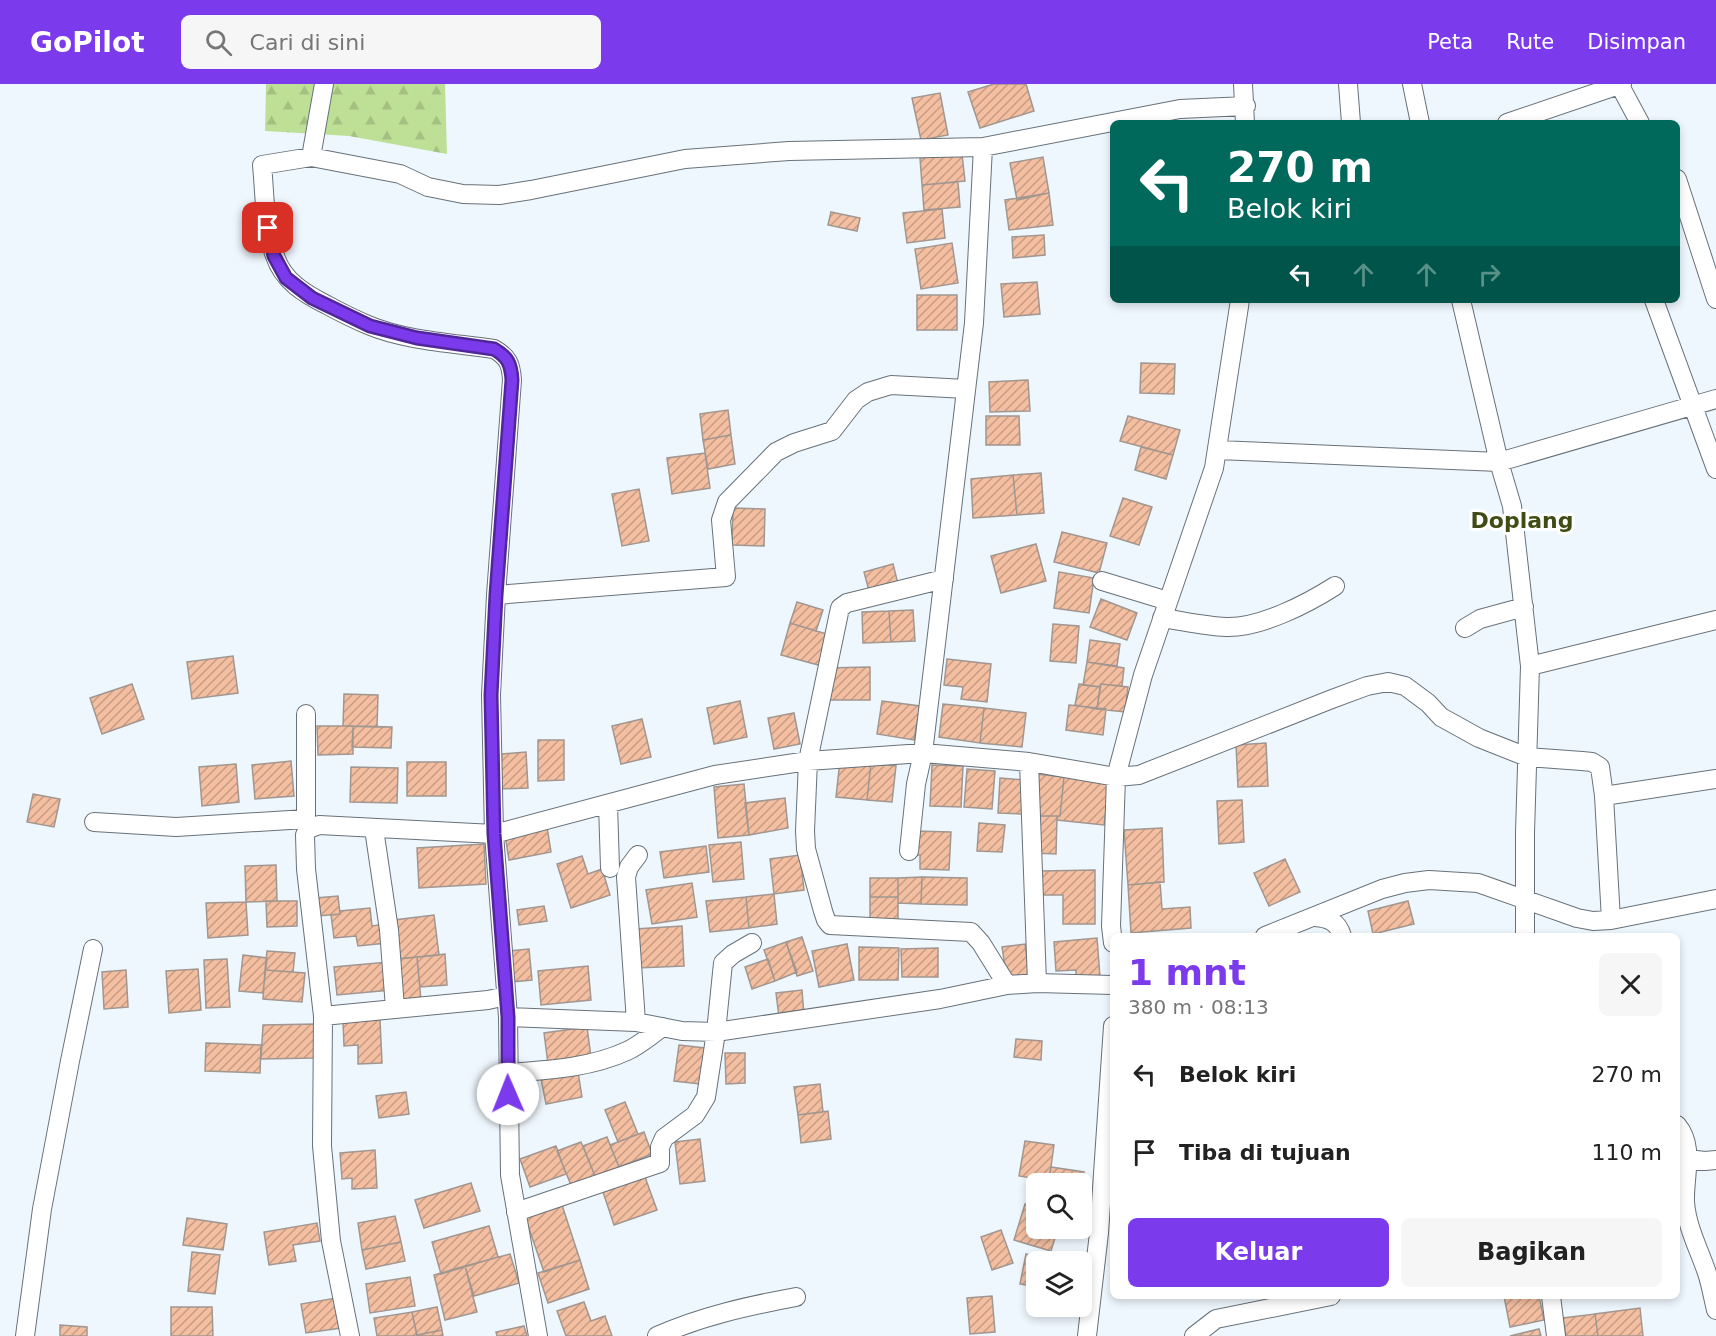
<!DOCTYPE html>
<html lang="id">
<head>
<meta charset="utf-8">
<style>
	:root { --surface:#fff; --page:#f6f6f6; --text:#222; --muted:#767676; --accent:#7c3aed }
	body { margin:0; font-family:"DejaVu Sans",sans-serif; background:var(--page); color:var(--text); height:100vh; display:flex; flex-direction:column; font-size:22px; white-space:nowrap }
	* { box-sizing:border-box; margin:0 }
	p { font-size:20px; color:var(--muted) }
	.icon { flex:none; width:33px; height:33px; fill:none; stroke:currentColor; stroke-width:2; stroke-linecap:round; stroke-linejoin:round }
	.map { position:relative; flex:1; overflow:hidden }
	.panel { position:absolute; left:1110px; top:849px; width:570px; height:366px; display:flex; flex-direction:column; background:var(--surface); border-radius:9px; box-shadow:0 3px 9px #0003 }
	.panel>* { flex:none }
	.top-card { position:absolute; left:1110px; top:36px; width:570px; height:183px; border-radius:9px; box-shadow:0 3px 9px #0003; background:#00695c; color:#fff; overflow:hidden }
	.buttons { position:absolute; left:1026px; top:1089px; display:grid; gap:12px }
	.buttons a { display:grid; place-items:center; width:66px; height:66px; border-radius:9px; background:var(--surface); box-shadow:0 3px 9px #0003; font-size:30px }
	.pin { position:absolute; display:grid; place-items:center; width:51px; height:51px; color:#fff; margin:-26px; border-radius:12px; box-shadow:0 3px 9px #0006 }
	.me { position:absolute; width:66px; margin:-33px; rotate:359deg; stroke-linejoin:round; filter:drop-shadow(0 0 4px #0008) }
	.turn { display:flex; align-items:center; gap:21px; height:126px; padding:0 18px; font-size:27px }
	.turn .icon { width:78px; height:78px; stroke-width:2.5 }
	.turn b { display:block; font-size:42px; line-height:51px }
	.lanes { display:flex; align-items:center; height:57px; padding:0 18px; background:#0003; justify-content:center; gap:30px; direction:ltr }
	.lanes .off { opacity:.35 }
	.round { display:grid; place-items:center; flex:none; width:63px; height:63px; border-radius:9px; background:var(--page) }
	.overview { display:flex; align-items:center; justify-content:space-between; height:102px; padding:0 18px }
	h1 { font-size:36px; font-weight:600; line-height:45px; color:var(--accent) }
	.primary-button { display:flex; gap:12px; margin-top:auto; padding:12px 18px }
	.primary-button a { flex:1; height:69px; border-radius:9px; background:var(--accent); color:#fff; font-size:24px; font-weight:600; line-height:69px; text-align:center }
	.primary-button a+a { background:var(--page); color:var(--text) }
	ul { padding:0; list-style:none }
	li { display:flex; align-items:center; gap:18px; height:78px; padding:0 18px }
	li div { flex:1 }
	li b { display:block; font-size:22px }
	li em { font-style:normal }
	header { display:flex; align-items:center; gap:36px; box-sizing:border-box; height:84px; padding:0 30px; background:var(--accent); color:#fff }
	header strong { font-size:28px }
	nav { display:flex; gap:33px; margin-inline-start:auto; font-size:21px }
	.search { width:420px; height:54px; background:var(--page); display:flex; align-items:center; gap:15px; box-sizing:border-box; padding:0 21px; border-radius:9px; color:var(--muted); font-size:22px }
	.map>svg:first-child { display:block }
</style>
</head>
<body>
<header>
<strong>GoPilot</strong>
<div class="search"><svg class="icon" aria-label="search" viewBox="0 0 24 24"><circle cx="10" cy="10" r="6"/><path d="M15 15l6 6"/></svg>Cari di sini</div>
<nav><a>Peta</a><a>Rute</a><a>Disimpan</a></nav>
</header>
<div class="map">
<svg width="1716" height="1252" viewBox="0 0 1716 1252">
	<defs>
		<pattern id="forest-firs" width="22" height="20" patternUnits="userSpaceOnUse" patternTransform="scale(1.5)"><rect width="22" height="20" fill="#bee096"/><path d="M5 1l3.5 6h-7zM16 11l3.5 6h-7z" fill="#a4c182"/></pattern>
		<pattern id="building-hatch" width="6" height="6" patternUnits="userSpaceOnUse" patternTransform="scale(1.5)"><rect width="6" height="6" fill="#f4bfa1"/><path d="M-1 1l2-2M0 6l6-6M5 7l2-2" fill="none" stroke="#c69c84"/></pattern>
	</defs>
	<rect width="100%" height="100%" fill="#eff7fe"/>
	<path fill="url(#forest-firs)" d="M266,0H445L447,70L349,52L265,47Z"/>
	<path fill="url(#building-hatch)" stroke="#a19690" stroke-width="1.5" d="M994,0H1026L1034,27L980,44L968,8Z
		M940,9L948,51L921,56L912,14Z
		M962,70L965,97L922,101L920,74Z
		M1043,73L1049,109L1017,116L1010,79Z
		M958,98L960,123L924,126L922,101Z
		M1049,109L1053,141L1009,146L1005,116Z
		M942,125L945,154L907,159L903,129Z
		M831,128L860,134L857,147L828,141Z
		M1044,151L1045,171L1013,174L1012,153Z
		M952,159L958,199L921,205L915,165Z
		M1037,198L1040,230L1004,233L1001,200Z
		M917,211H957V246H917Z
		M1141,279L1175,280L1174,310L1140,309Z
		M1028,296L1030,327L990,328L989,298Z
		M728,326L731,351L703,356L700,330Z
		M986,332H1019L1020,361H986Z
		M1128,332L1180,346L1173,371L1120,357Z
		M731,351L735,380L708,385L703,356Z
		M1141,363L1173,371L1166,395L1135,386Z
		M705,369L710,404L672,410L667,374Z
		M1041,389L1044,429L1017,431L1013,391Z
		M1013,391L1017,431L973,434L971,395Z
		M639,405L649,457L622,462L612,410Z
		M1123,414L1152,423L1139,461L1110,452Z
		M733,424L765,425L764,462L732,461Z
		M1062,448L1107,459L1099,489L1054,478Z
		M1036,460L1046,497L1001,509L991,472Z
		M893,480L898,500L869,507L864,488Z
		M1059,488L1094,494L1089,529L1054,524Z
		M1101,515L1137,529L1127,556L1090,543Z
		M797,518L823,526L816,547L790,539Z
		M913,526L915,557L891,558L889,527Z
		M889,527L891,558L863,559L862,528Z
		M790,539L830,551L822,582L781,571Z
		M1053,540L1079,542L1076,579L1050,577Z
		M1090,556L1120,560L1117,582L1087,578Z
		M233,572L238,609L192,615L187,578Z
		M947,575L991,580L987,618L961,615L963,603L944,601Z
		M1087,578L1124,584L1122,602L1101,600L1100,603L1083,601Z
		M870,583V616H826V584Z
		M132,600L144,635L102,650L90,614Z
		M1079,600L1100,603L1097,625L1075,621Z
		M1101,600L1128,603L1125,628L1097,625Z
		M344,610L378,611L377,643L343,642Z
		M740,617L747,653L714,660L707,624Z
		M882,617L920,622L914,656L877,650Z
		M943,620L984,624L980,659L939,653Z
		M1069,621L1106,625L1103,651L1066,646Z
		M984,624L1026,629L1022,663L980,659Z
		M794,629L800,660L774,665L768,634Z
		M642,635L651,673L621,680L612,642Z
		M317,642H353V670L318,671Z
		M353,642L392,643L391,664L352,663Z
		M538,656H564V696L538,697Z
		M1266,659L1268,702L1238,703L1236,661Z
		M526,668L528,704L499,705L502,670Z
		M840,676L871,679L867,716L836,713Z
		M291,677L294,712L255,715L252,681Z
		M407,678H446V712H407Z
		M871,679L896,682L892,718L867,716Z
		M236,680L239,718L202,722L199,683Z
		M932,681L963,682L961,723L930,722Z
		M351,683L398,684L397,719L350,718Z
		M967,685L995,687L992,725L964,723Z
		M1036,690L1064,693L1060,732H1035Z
		M1064,693L1109,698L1104,741L1057,736V732H1060Z
		M1000,694L1025,696L1022,730L998,729Z
		M744,700L749,751L718,754L714,703Z
		M33,710L60,715L54,743L27,738Z
		M785,714L788,744L749,751L745,719Z
		M1242,716L1244,758L1219,760L1217,717Z
		M1035,732H1057L1056,770L1034,769Z
		M979,739L1005,741L1002,768L977,767Z
		M547,743L551,768L509,776L505,751Z
		M1162,744L1164,798L1128,801L1124,746Z
		M915,747L951,748L949,786L920,785V771H914Z
		M741,758L744,795L713,798L709,761Z
		M484,760L486,800L419,804L417,764Z
		M706,762L709,788L664,794L660,768Z
		M800,771L804,806L774,810L770,775Z
		M582,772L588,790L602,785L610,811L571,824L557,780Z
		M1285,775L1300,808L1269,822L1254,789Z
		M276,781L277,817L246,818L245,782Z
		M1095,786V840H1063V811H1041V787Z
		M922,793L967,794V821L921,820Z
		M922,793L921,820L898,819V794Z
		M870,794H898V813H870Z
		M1160,798L1162,825L1190,823L1191,844L1131,849L1128,801Z
		M692,799L697,833L652,840L646,806Z
		M774,810L777,840L749,844L746,813Z
		M338,812L340,830L318,832L316,814Z
		M746,813L749,844L710,848L706,817Z
		M870,813H898V838H870Z
		M266,817H297V842L267,843Z
		M1408,817L1414,840L1373,850L1368,827Z
		M246,818L248,851L208,854L206,819Z
		M544,822L547,837L519,841L517,826Z
		M370,824L372,842L385,840L387,859L358,862L356,852L334,854L331,831L340,830V827Z
		M434,831L439,871L398,875L394,836Z
		M682,842L684,882L637,884L635,845Z
		M802,853L813,887L797,892L786,858Z
		M1097,854L1100,893L1076,895V886L1056,887L1054,858Z
		M786,858L797,888L775,897L764,866Z
		M847,860L854,896L819,903L812,867Z
		M1025,860L1029,891L1007,895L1002,863Z
		M859,863L899,864L898,896H859Z
		M938,864V893H902L901,865Z
		M529,865L532,896L512,898L509,867Z
		M267,867L295,869L293,888L265,886Z
		M445,870L447,901L420,903L417,873Z
		M243,871L267,874L263,909L239,907Z
		M417,873L421,916L397,918L394,875Z
		M227,875L230,923L206,924L204,876Z
		M768,875L775,897L752,905L745,883Z
		M388,878L391,906L337,911L334,883Z
		M588,882L591,916L541,921L538,887Z
		M198,885L201,926L169,929L166,887Z
		M126,886L128,923L104,925L102,888Z
		M265,886L305,889L302,918L263,915Z
		M802,906L804,931L779,933L776,909Z
		M380,936L382,979L358,980V961L344,962L343,938Z
		M315,940V974L261,975L263,941Z
		M587,943L591,973L548,980L544,949Z
		M1016,955L1042,957L1041,976L1014,973Z
		M206,959L261,961L260,989L205,987Z
		M679,961L705,964L700,1000L674,997Z
		M725,969H745V999L726,1000Z
		M578,988L582,1013L546,1020L541,995Z
		M820,1000L823,1028L798,1031L794,1003Z
		M406,1008L409,1030L379,1034L376,1012Z
		M625,1018L638,1050L618,1058L605,1026Z
		M828,1027L831,1055L801,1059L798,1031Z
		M644,1048L652,1070L619,1083L610,1061Z
		M607,1053L619,1083L595,1092L583,1062Z
		M700,1055L705,1097L680,1100L675,1058Z
		M1025,1057L1054,1061L1049,1097L1019,1092Z
		M581,1058L595,1092L571,1101L557,1067Z
		M556,1062L566,1090L530,1103L520,1075Z
		M375,1066L377,1104L352,1105V1094L342,1095L340,1069Z
		M1051,1083L1084,1088L1082,1108V1100H1048Z
		M645,1093L657,1126L614,1141L603,1108Z
		M471,1099L480,1127L424,1144L415,1116Z
		M1025,1120L1036,1124V1144H1058L1051,1167L1014,1156Z
		M562,1121L580,1176L544,1188L525,1133Z
		M395,1132L401,1158L362,1166L358,1139Z
		M187,1134L227,1140L223,1166L183,1161Z
		M317,1139L320,1157L293,1161L296,1177L269,1181L264,1148Z
		M489,1142L498,1173L441,1190L432,1158Z
		M1001,1146L1013,1179L992,1186L981,1153Z
		M401,1158L405,1177L366,1185L362,1166Z
		M192,1168L220,1171L215,1210L188,1207Z
		M510,1170L519,1199L474,1212L465,1182Z
		M1026,1170L1061,1178H1036V1203L1020,1200Z
		M580,1176L589,1205L548,1219L538,1189Z
		M465,1182L477,1228L445,1236L434,1191Z
		M410,1193L415,1222L370,1229L366,1200Z
		M992,1212L995,1248L970,1250L967,1214Z
		M1504,1212H1539L1544,1236L1510,1243Z
		M336,1214L341,1244L306,1249L301,1220Z
		M584,1218L591,1237L605,1232L612,1252H566L557,1227Z
		M171,1223H212L213,1252H171Z
		M437,1223L442,1246L417,1251L412,1228Z
		M1640,1224L1643,1252H1598L1595,1230Z
		M412,1228L417,1252H377L374,1234Z
		M1595,1230L1598,1252H1566L1563,1234Z
		M60,1241L87,1243V1252H60Z
		M524,1242L527,1252H497L496,1248Z
		M1539,1245L1541,1252H1510Z
		M442,1246L443,1252H417V1251Z"/>
	<g fill="none" stroke-linecap="round" stroke-linejoin="round">
		<g stroke="#687179" stroke-width="20">
			<path id="minor" d="M1243,0L1245,39
				M1348,0L1351,39
				M1412,0L1420,39
				M1619,0L1640,39
				M1507,39L1622,0
				M311,73L324,0
				M1677,95L1716,215
				M1461,216L1499,378L1512,422L1530,582L1525,749V852
				M1654,216L1716,385
				M1218,366L1499,378L1716,315
				M944,495L847,519L840,524L808,677L805,747L806,765L823,827L826,836L830,841L971,848L981,859L1007,901
				M1102,497L1168,517
				M496,511L726,493L721,436L727,418L776,368L794,359L832,347L856,316L868,308L891,301L966,305
				M1162,534C1183,537 1205,542 1226,543C1260,544 1307,520 1335,502
				M1465,544L1480,535L1524,523
				M1530,582L1716,536
				M306,630V735L308,745
				M1029,678L1037,899
				M1604,712L1716,695
				M608,720L610,784
				M94,738L176,743L306,735
				M374,745L389,846L395,924
				M909,767L916,700L923,669L974,239L983,63
				M1315,833C1329,834 1338,838 1342,852
				M1265,852L1382,805L1405,799L1429,796L1478,799L1577,834L1593,837L1611,836
				M1113,859L1111,842L1116,693L1143,591L1214,384L1240,216
				M323,932L488,916L506,912
				M508,933L636,938L682,947L716,948L940,915L1007,901L1037,899L1113,901
				M636,938L626,793L629,783L638,771
				M508,989C548,986 590,984 627,967C640,961 651,951 663,943
				M1677,1041C1695,1062 1684,1092 1685,1118C1687,1144 1699,1165 1707,1189C1711,1201 1713,1214 1716,1226
				M1687,1075L1705,1077L1716,1076
				M516,1128L660,1079V1063L664,1054L695,1031L706,1013L716,948L723,879L733,870L752,859
				M1551,1212L1556,1252
				M25,1252L42,1125L70,977L93,865
				M350,1252L331,1157L322,1062L323,932L306,785L305,751L308,745L319,741L494,750L715,691L808,677L923,669L1029,678L1116,693L1139,691L1332,615L1367,602L1388,598L1405,602L1428,619L1441,633L1479,654L1527,673L1582,677L1592,678L1600,683L1604,712L1611,836L1716,815
				M538,1252L510,1091L508,933L494,750L491,611L496,511L512,296C511,280 508,273 494,265C454,259 406,257 368,241C354,235 340,228 327,221C305,210 283,197 275,172C264,144 265,111 262,81L311,73L400,90L428,103L463,110L499,111L531,106L685,75L789,67L983,63L1180,25L1246,22
				M657,1252C702,1232 748,1222 796,1213
				M1087,1252L1099,1149L1113,942
				M1194,1252L1216,1235L1331,1212"/>
		</g>
		<use href="#minor" stroke="#fff" stroke-width="18"/>
	</g>
	<g fill="none" stroke-linecap="round" stroke-linejoin="round">
		<g stroke="#51269a" stroke-width="15">
			<path id="route" d="M268,144L274,172L286,194L312,214L370,242L417,254L494,265C508,273 511,280 512,296L496,511L491,611L494,750L508,933V1010"/>
		</g>
		<use href="#route" stroke="#7c3aed" stroke-width="10"/>
	</g>
	<g text-anchor="middle" dominant-baseline="central" stroke-width="6" stroke-linejoin="round" paint-order="stroke">
		<g font-size="22" font-weight="bold" fill="#3f4c14" stroke="#fff">
			<text x="1522" y="436">Doplang</text>
		</g>
	</g>
</svg>
<div class="buttons">
<a><svg class="icon" aria-label="search" viewBox="0 0 24 24"><circle cx="10" cy="10" r="6"/><path d="M15 15l6 6"/></svg></a>
<a><svg class="icon" aria-label="layers" viewBox="0 0 24 24"><path d="M12 4l9 5-9 5-9-5zM3 14l9 5 9-5"/></svg></a>
</div>
<div class="pin" style="left:268px;top:144px;background:#d93025"><svg class="icon" aria-label="arrive" viewBox="0 0 24 24"><path d="M6 21V4h12l-3 4 3 4H6"/></svg></div>
<svg class="me" style="left:508px;top:1010px" viewBox="-20 -20 40 40"><circle r="19" fill="#fff"/><path d="M0-13L10 11 0 6-10 11z" fill="#7c3aed"/></svg>
<div class="top-card">
<div class="turn"><svg class="icon" aria-label="left" viewBox="0 0 24 24"><path d="M17 20v-9H6M10 6l-5 5 5 5"/></svg><div><b>270 m</b>Belok kiri</div></div>
<div class="lanes"><svg class="icon" aria-label="left" viewBox="0 0 24 24"><path d="M17 20v-9H6M10 6l-5 5 5 5"/></svg><svg class="icon off" aria-label="ahead" viewBox="0 0 24 24"><path d="M12 20V5M6 11l6-6 6 6"/></svg><svg class="icon off" aria-label="ahead" viewBox="0 0 24 24"><path d="M12 20V5M6 11l6-6 6 6"/></svg><svg class="icon off" aria-label="right" viewBox="0 0 24 24"><path d="M7 20v-9h11M14 6l5 5-5 5"/></svg></div>
</div>
<section class="panel">
<div class="overview"><div><h1>1 mnt</h1><p>380 m · 08:13</p></div><a class="round"><svg class="icon" aria-label="close" viewBox="0 0 24 24"><path d="M6 6l12 12M18 6L6 18"/></svg></a></div>
<ul>
<li><svg class="icon" aria-label="left" viewBox="0 0 24 24"><path d="M17 20v-9H6M10 6l-5 5 5 5"/></svg><div><b>Belok kiri</b></div><em>270 m</em></li>
<li><svg class="icon" aria-label="arrive" viewBox="0 0 24 24"><path d="M6 21V4h12l-3 4 3 4H6"/></svg><div><b>Tiba di tujuan</b></div><em>110 m</em></li>
</ul>
<div class="primary-button"><a>Keluar</a><a>Bagikan</a></div>
</section>
</div>
</body>
</html>
